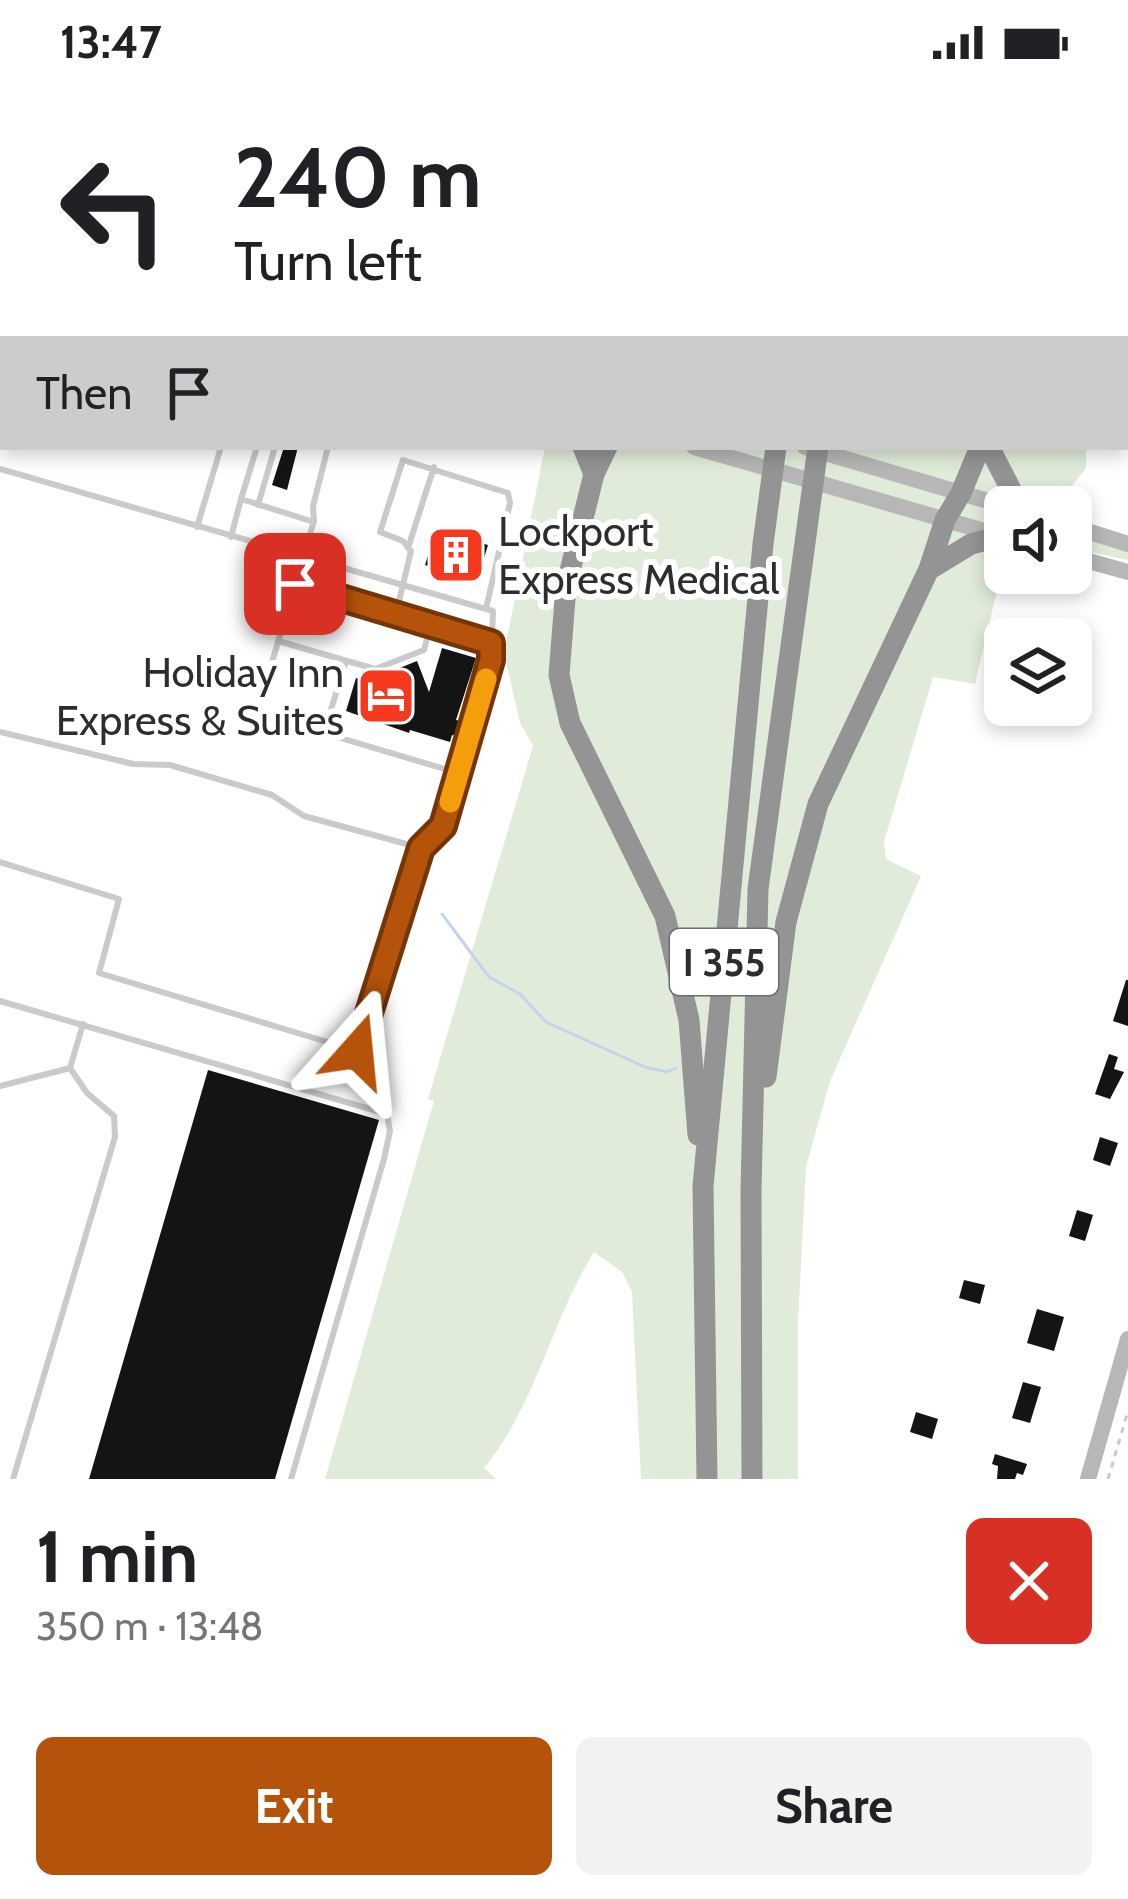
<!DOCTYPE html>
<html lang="en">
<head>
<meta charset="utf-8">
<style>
	:root { --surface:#fff; --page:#f2f2f2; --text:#202124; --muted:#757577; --accent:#b45309 }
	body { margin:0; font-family:Cabin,sans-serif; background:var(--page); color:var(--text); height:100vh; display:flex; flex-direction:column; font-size:45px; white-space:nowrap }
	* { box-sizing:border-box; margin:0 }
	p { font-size:39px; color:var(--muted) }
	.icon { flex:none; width:66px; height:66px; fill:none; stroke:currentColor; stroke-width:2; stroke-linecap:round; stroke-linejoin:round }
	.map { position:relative; height:1395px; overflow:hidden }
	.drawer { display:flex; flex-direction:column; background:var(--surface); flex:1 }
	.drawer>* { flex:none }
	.hud { position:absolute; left:0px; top:0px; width:1128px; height:366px; box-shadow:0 6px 18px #0003; background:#fff; color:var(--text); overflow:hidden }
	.buttons { position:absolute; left:984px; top:402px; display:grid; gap:24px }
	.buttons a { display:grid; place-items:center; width:108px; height:108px; border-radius:18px; background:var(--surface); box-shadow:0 6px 18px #0003; font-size:60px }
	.pin { position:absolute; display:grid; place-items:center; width:102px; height:102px; color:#fff; margin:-51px; border-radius:24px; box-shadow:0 6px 18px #0006 }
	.me { position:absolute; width:132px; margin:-66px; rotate:18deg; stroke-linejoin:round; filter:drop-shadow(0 0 9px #0008) }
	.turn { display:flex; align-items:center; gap:42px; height:252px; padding:0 36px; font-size:54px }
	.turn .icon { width:156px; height:156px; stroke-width:2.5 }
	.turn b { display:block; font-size:84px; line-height:102px }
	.then { display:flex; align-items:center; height:114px; padding:0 36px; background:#0003; gap:24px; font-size:45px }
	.round { display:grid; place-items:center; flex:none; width:126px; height:126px; border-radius:18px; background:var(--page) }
	.summary { display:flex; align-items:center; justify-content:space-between; height:204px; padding:0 36px }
	h1 { font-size:72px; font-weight:800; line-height:90px }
	.cta { display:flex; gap:24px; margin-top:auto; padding:24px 36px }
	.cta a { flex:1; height:138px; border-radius:18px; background:var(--accent); color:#fff; font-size:48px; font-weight:800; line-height:138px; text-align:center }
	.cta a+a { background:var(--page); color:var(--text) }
	.status { display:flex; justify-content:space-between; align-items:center; height:84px; padding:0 60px; background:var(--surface); direction:ltr }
	.status svg { height:33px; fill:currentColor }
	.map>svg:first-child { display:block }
</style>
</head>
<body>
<div class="status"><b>13:47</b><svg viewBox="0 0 49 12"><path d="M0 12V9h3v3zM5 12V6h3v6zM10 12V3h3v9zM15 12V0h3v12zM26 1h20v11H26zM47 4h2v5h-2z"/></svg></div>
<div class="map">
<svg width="1128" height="1395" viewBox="0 0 1128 1395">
	<rect width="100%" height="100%" fill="#fff"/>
	<path fill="#e0ecd9" d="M67,0H543L67,3Z
		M648,0H1075V3H647Z
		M1107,0H1128V349L1125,3H1106Z
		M545,363H1086V384L1055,423H1005V488L1000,494L975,600L933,593L884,758L886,775L921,792L830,997L806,1083L798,1239V1395H641L632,1208L622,1188L594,1168C551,1237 536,1321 484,1384L496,1395H325L434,1017L428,1015L533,662L520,639L504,569Z
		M1071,450L1128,467V476L1071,464Z"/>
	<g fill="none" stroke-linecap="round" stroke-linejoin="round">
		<path stroke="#c3d5ee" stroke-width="3" d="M442,830L489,893L520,910L546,938L645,983L667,988L676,984"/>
	</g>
	<path fill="#141414" d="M284,363H298L287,406L272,401Z
		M436,446L488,461L477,497L425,481Z
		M442,564L476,574L456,636L460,637L456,652L452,651L450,658L410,646L409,649L346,627L356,594L406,609L397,585L417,577L429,608Z
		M1126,896H1128V942L1113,937Z
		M1109,970L1118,973L1114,985L1124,988L1110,1015L1095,1010Z
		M208,986L379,1036L275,1395H89Z
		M1100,1053L1118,1059L1110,1082L1093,1076Z
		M1077,1126L1093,1131L1085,1157L1069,1152Z
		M964,1196L985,1201L980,1220L959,1214Z
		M1037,1225L1064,1233L1054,1267L1027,1259Z
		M1023,1298L1041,1303L1030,1339L1012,1334Z
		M916,1328L938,1335L932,1355L910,1348Z
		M995,1370L1027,1380L1023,1391L1017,1389L1015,1395H997L998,1382L992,1380Z"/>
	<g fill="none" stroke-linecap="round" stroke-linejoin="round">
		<path stroke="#cacaca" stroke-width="3" stroke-dasharray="6 6" stroke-linecap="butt" d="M1108,1395L1128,1327"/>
		<path stroke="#cacaca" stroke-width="6" d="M0,299L3,289
			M0,346L3,347
			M58,363H69
			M0,385L493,527L491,576L443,742L421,764L357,967L99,889L119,815L0,778
			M241,415L257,363
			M258,421L275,363
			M197,443L221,363
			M231,453L241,415L314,438
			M408,464L434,383
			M295,500L314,437L313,422L328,363
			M486,525L510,419L508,409L403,376L380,448L403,457L411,467L396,530L491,559
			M396,530L295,500L257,629L458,689
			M278,557L375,585L424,566L431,540
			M0,648L133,680L170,681L272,711L304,732L421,764
			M324,648L346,577
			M0,917L387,1030L390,1047L384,1075L291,1395
			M0,1002L70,984L83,940
			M13,1395L115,1053L114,1032L87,1009L70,984"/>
		<path stroke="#b7b7b7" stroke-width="16" d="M0,130L3,131
			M0,161L3,162
			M694,363L998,451
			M805,363L1008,423
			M1071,442L1128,460
			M1071,472L1128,488
			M1088,1395L1128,1255"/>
		<path stroke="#949494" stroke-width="21" d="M1013,0L1014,3
			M729,3L730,0
			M832,3V0
			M874,3L875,0
			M583,363L594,390
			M607,363L594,390L566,503L559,591L570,639L665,832L689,936L698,1051
			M989,363L1020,423
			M930,485L971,460L1002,452
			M766,993L786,838L818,720L929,485L945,436L961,409L980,363
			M707,1395L703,1102L763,460L776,363
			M752,1395L751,1107L758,805L818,363"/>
	</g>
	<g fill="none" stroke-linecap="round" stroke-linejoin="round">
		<g stroke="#753606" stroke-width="30">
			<path id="route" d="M295,500L491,559V576L443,742L421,764L357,967"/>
		</g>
		<use href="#route" stroke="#b45309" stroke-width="21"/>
		<path stroke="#f59e0b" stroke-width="21" d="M450,718L486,595"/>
	</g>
	<defs>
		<g id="building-square" transform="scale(3)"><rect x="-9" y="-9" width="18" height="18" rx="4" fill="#f6391e" stroke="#fff"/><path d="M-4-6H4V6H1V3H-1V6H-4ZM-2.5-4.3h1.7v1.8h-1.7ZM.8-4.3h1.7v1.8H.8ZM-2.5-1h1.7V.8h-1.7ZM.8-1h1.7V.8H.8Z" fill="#fff"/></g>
		<g id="hotel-square" transform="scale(3)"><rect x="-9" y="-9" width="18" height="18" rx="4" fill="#f6391e" stroke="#fff"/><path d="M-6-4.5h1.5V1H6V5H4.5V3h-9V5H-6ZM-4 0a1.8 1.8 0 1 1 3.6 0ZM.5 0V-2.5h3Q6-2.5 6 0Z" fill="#fff"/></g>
	</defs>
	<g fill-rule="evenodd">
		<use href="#building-square" x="456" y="471"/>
		<use href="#hotel-square" x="386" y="612"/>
	</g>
	<g text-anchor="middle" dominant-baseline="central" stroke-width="12" stroke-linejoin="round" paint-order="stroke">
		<rect fill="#fff" stroke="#6c6c6c" stroke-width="3" x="670" y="845" width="108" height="66" rx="9"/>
		<g font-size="39" font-weight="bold" fill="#2d2d2d">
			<text x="724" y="878">I 355</text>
		</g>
		<g font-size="42" fill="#2d2d2d" stroke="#fff" text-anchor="start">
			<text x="498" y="447">Lockport<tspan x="498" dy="48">Express Medical</tspan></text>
			<text x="344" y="588" text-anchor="end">Holiday Inn<tspan x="344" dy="48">Express &amp; Suites</tspan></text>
		</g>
	</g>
</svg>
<div class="buttons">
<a><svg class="icon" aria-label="sound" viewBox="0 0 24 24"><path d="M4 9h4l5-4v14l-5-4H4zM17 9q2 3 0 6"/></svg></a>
<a><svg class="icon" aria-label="layers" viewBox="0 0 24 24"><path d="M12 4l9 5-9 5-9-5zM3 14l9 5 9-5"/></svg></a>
</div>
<div class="pin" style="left:295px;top:500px;background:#d93025"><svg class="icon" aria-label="arrive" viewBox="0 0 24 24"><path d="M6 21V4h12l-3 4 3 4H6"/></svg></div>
<svg class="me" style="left:357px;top:967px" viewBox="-20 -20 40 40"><path d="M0-17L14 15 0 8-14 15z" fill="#b45309" stroke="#fff" stroke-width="4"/></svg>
<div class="hud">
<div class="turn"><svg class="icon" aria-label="left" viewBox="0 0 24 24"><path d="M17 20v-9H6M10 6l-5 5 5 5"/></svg><div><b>240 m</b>Turn left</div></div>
<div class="then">Then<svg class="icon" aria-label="arrive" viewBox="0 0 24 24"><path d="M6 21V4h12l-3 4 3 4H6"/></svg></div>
</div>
</div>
<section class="drawer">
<div class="summary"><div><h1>1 min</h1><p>350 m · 13:48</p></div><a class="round" style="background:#d93025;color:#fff"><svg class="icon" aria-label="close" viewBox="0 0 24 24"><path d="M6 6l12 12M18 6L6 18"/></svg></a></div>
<div class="cta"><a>Exit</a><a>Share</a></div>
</section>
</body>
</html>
